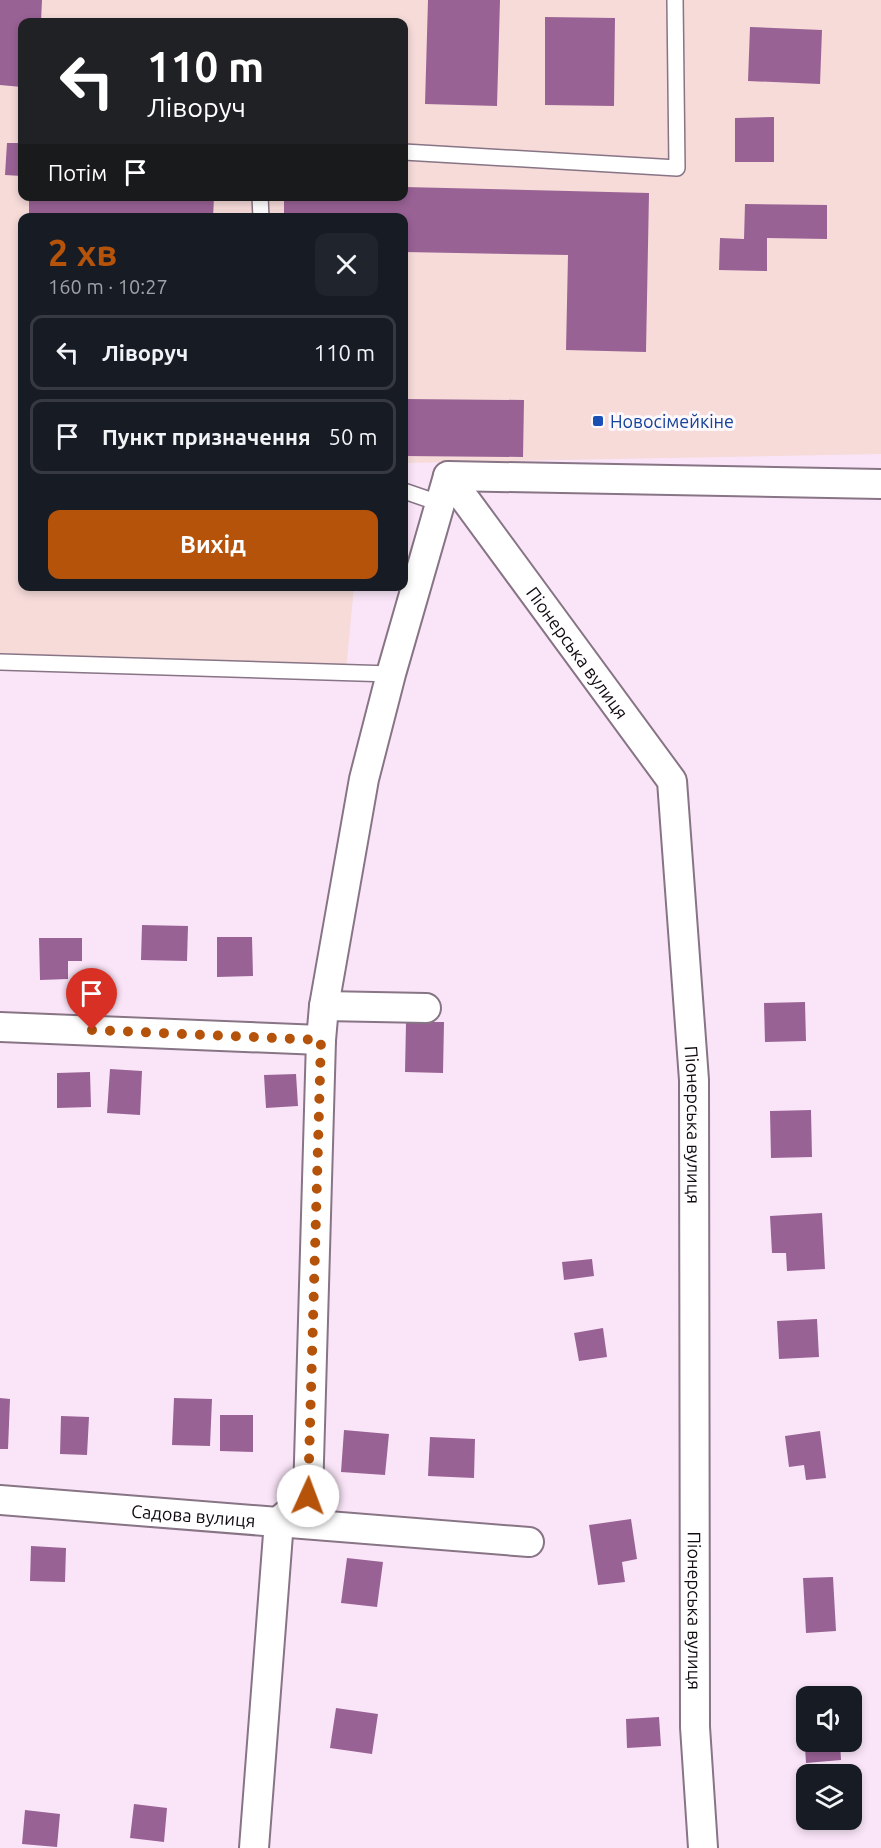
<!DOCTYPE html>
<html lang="uk">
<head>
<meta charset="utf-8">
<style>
	:root { --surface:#171b24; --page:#20242c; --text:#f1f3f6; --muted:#9ea1a6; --line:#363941; --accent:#b45309 }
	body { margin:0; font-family:Ubuntu,sans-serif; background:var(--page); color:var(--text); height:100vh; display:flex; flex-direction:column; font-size:22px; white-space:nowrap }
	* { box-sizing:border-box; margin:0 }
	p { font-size:20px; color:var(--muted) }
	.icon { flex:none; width:33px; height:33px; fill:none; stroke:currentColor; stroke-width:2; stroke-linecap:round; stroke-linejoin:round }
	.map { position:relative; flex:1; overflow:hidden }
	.side { position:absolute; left:18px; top:213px; width:390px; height:378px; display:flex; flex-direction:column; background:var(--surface); border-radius:12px; box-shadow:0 3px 9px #0003 }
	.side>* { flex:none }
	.banner { position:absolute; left:18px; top:18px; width:390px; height:183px; border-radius:12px; box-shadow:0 3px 9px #0003; background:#202124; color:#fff; overflow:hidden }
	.fabs { position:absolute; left:796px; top:1686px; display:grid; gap:12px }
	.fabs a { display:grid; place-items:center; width:66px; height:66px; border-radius:12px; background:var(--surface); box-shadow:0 3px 9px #0003; font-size:30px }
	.pin { position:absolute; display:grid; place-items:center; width:51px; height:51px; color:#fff; margin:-62px -26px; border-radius:50% 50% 50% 0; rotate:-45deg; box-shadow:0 0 6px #0007 }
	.pin .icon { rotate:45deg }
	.me { position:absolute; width:66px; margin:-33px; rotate:2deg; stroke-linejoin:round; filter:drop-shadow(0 0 4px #0008) }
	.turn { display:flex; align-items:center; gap:21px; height:126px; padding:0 30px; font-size:27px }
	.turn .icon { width:78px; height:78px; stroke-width:2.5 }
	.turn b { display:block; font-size:42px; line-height:51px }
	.then { display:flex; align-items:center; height:57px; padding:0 30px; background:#0003; gap:12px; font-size:22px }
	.round { display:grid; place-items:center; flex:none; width:63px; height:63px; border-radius:12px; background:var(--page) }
	.head { display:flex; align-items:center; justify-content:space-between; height:102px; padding:0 30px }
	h1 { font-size:36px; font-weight:700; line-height:45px; color:var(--accent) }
	.cta { display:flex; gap:12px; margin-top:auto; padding:12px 30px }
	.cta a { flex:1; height:69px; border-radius:12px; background:var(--accent); color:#fff; font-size:24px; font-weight:700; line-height:69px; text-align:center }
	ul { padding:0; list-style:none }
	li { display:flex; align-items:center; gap:18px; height:75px; margin:0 12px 9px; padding:0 18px; border:3px solid var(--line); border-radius:12px }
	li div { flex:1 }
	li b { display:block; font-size:22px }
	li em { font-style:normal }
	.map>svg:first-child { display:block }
</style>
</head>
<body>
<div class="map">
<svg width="881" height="1848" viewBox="0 0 881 1848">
	<rect width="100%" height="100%" fill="#fae5f8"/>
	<path fill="#f6dbd9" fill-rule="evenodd" d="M0,0H881V454L404,463V218H22V586L354,587L346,670L0,653ZM22,22H404V196H22Z"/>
	<path fill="#996295" d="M0,0H42L41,22H22V87L0,85Z
		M428,0H500L497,106L425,104Z
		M545,17L615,18L614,106L545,105Z
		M750,27L822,30L820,84L748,81Z
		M774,117V162H735V118Z
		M7,143H22V176L5,175Z
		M404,187L649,193L646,352L566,350L568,255L404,252V218H284V196H404Z
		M29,196L214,197L213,218H29Z
		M745,204L827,205V239L767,238V271L719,270L720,238L744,239Z
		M404,399L524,400L523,457L404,456Z
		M142,925L188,926L187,961L141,960Z
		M217,937H252L253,976L217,977Z
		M39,938H82V961H68V979L40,980Z
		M805,1002L806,1041L765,1042L764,1003Z
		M406,1022H444L443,1073L405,1072Z
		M110,1069L142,1071L140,1115L107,1113Z
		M90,1072L91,1107L57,1108V1073Z
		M296,1074L298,1106L266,1108L264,1075Z
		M811,1110L812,1157L771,1158L770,1111Z
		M822,1213L825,1269L787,1271L786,1253H772L770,1216Z
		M592,1259L594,1276L564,1280L562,1262Z
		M817,1319L819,1357L779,1359L777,1321Z
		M603,1328L607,1357L579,1361L574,1333Z
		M0,1398L10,1399L8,1449H0Z
		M174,1398L212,1399L210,1446L172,1445Z
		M220,1415H253V1452L220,1451Z
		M61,1416L89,1417L87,1455L60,1454Z
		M344,1430L389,1434L385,1475L341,1472Z
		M820,1431L826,1478L806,1480L804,1465L789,1467L785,1436Z
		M430,1437L475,1439L474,1478L428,1476Z
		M631,1519L637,1559L622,1562L625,1582L598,1585L589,1525Z
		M31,1546L66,1548L65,1582L30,1581Z
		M347,1558L383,1562L377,1607L341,1603Z
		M833,1577L836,1631L806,1633L803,1578Z
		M336,1708L378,1714L372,1754L330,1748Z
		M659,1717L661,1746L627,1748L626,1719Z
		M803,1717H807V1742H840L841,1760L806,1763Z
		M134,1804L167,1808L164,1842L130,1838Z
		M25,1810L60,1814L57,1847L22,1844Z"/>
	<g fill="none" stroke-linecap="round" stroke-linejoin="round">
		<g stroke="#877485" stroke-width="18">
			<path id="lane" d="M404,152L677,168L675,0
				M260,196L261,218
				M404,491L439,503
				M0,662L391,674"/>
		</g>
		<g stroke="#877485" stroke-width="32">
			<g id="street">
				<path id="s1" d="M448,476L672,781L694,1080L695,1727L703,1848"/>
				<path d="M324,1006L426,1008"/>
				<path d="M0,1027L321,1040"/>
				<path id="s2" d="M0,1500L529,1542"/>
				<path d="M254,1848L279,1521L308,1496L321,1040L324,1006L364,779L391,674L448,476L881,484"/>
			</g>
		</g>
		<use href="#lane" stroke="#fff" stroke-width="15"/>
		<use href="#street" stroke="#fff" stroke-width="28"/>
	</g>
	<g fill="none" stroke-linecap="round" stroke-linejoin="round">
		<path stroke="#b45309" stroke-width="10" stroke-dasharray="0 18" d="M92,1030L321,1040L308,1496"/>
	</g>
	<rect fill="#1a4fb4" stroke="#fdf8fc" stroke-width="2" x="592" y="415" width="12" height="12" rx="3"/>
	<g text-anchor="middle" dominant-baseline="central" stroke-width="6" stroke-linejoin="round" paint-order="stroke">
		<g font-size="18" fill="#164399" stroke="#fdf8fc" text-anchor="start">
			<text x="610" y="421">Новосімейкіне</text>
		</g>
		<g font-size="18" fill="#110a10" stroke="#fdf8fc">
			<text stroke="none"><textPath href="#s1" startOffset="219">Піонерська вулиця</textPath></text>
			<text stroke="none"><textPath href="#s1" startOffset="723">Піонерська вулиця</textPath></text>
			<text stroke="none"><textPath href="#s2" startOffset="194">Садова вулиця</textPath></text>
			<text stroke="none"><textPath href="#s1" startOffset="1209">Піонерська вулиця</textPath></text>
		</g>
	</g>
</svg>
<div class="fabs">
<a><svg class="icon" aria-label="sound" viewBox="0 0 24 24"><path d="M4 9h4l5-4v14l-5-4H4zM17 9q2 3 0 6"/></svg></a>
<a><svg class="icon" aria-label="layers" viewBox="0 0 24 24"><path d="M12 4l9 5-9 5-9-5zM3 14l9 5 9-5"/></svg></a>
</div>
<div class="pin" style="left:92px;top:1030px;background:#d93025"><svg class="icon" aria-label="arrive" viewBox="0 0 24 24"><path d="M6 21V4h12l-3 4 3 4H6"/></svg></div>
<svg class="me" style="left:308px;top:1496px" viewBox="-20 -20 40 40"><circle r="19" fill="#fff"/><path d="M0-13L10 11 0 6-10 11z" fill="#b45309"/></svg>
<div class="banner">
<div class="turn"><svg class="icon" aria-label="left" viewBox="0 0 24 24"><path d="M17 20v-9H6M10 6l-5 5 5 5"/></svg><div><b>110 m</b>Ліворуч</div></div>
<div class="then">Потім<svg class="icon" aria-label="arrive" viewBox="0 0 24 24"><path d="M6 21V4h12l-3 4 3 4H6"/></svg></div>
</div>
<section class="side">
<div class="head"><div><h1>2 хв</h1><p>160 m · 10:27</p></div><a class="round"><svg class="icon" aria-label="close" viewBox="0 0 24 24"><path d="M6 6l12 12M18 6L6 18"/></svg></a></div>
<ul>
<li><svg class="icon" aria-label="left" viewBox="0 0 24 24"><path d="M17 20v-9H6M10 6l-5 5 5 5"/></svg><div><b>Ліворуч</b></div><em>110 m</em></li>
<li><svg class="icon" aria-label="arrive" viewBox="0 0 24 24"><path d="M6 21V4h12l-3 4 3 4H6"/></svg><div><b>Пункт призначення</b></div><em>50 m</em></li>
</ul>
<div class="cta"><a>Вихід</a></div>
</section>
</div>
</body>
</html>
